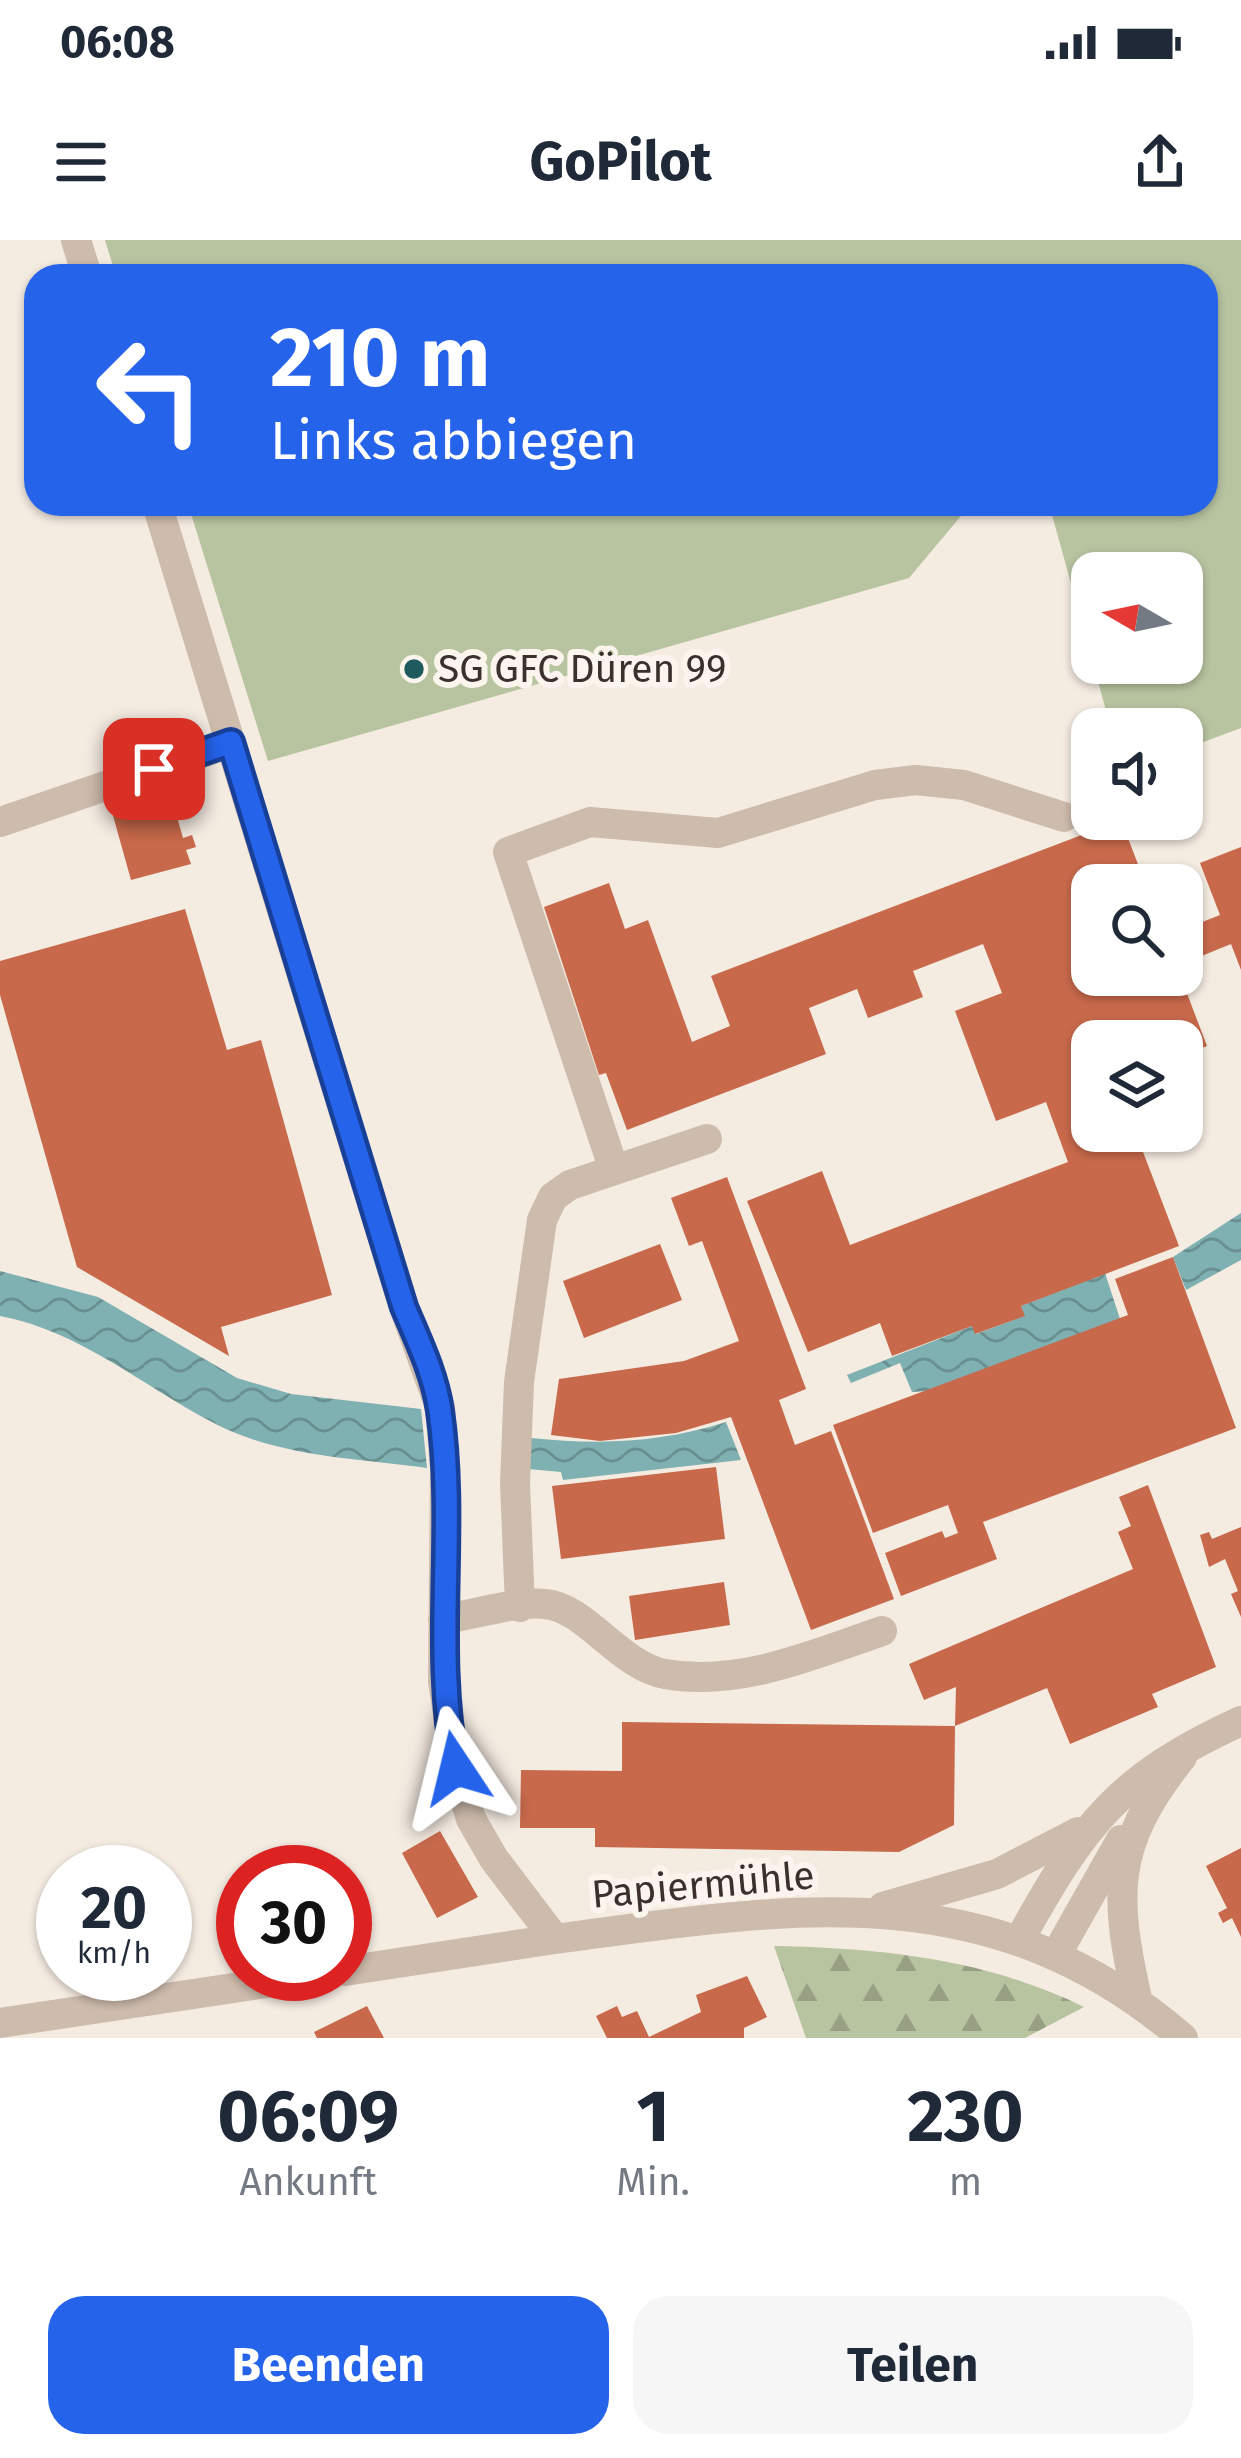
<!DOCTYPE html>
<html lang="de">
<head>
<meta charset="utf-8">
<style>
	:root { --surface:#fff; --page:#f6f6f7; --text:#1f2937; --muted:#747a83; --accent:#2563eb }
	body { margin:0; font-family:"Fira Sans",sans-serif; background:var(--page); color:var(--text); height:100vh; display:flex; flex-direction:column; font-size:45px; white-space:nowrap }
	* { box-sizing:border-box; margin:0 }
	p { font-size:39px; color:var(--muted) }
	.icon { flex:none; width:66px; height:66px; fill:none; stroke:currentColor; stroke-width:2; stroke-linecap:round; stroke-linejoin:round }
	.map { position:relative; height:1798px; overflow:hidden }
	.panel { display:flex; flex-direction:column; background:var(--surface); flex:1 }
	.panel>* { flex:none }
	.top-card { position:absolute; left:24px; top:24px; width:1194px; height:252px; border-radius:36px; box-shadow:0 3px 9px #0004; background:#2563eb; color:#fff; overflow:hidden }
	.needle { width:78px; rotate:279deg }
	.fabs { position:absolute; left:1071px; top:312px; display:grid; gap:24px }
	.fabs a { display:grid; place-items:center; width:132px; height:132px; border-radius:24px; background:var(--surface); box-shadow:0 3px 9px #0004; font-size:60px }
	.speed { position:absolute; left:36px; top:1605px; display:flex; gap:24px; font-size:60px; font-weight:700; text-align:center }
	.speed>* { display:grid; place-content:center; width:156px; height:156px; border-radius:50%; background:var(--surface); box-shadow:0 3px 9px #0004; line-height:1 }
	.speed small { font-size:30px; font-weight:400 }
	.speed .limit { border:18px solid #d22; background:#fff; color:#111 }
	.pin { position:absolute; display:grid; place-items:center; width:102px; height:102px; color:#fff; margin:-51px; border-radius:24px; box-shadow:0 6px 18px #0006 }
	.me { position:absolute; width:132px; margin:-66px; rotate:350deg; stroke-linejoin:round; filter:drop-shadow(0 0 9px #0008) }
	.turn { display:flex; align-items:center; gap:42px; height:252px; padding:0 48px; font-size:54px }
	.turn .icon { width:156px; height:156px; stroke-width:2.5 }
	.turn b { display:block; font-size:84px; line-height:102px }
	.eta { display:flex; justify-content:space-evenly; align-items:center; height:204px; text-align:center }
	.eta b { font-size:72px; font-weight:700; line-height:84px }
	.primary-button { display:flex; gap:24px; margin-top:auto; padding:24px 48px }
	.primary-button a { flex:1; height:138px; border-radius:36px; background:var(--accent); color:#fff; font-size:48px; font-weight:700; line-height:138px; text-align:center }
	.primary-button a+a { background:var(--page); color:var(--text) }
	.status { display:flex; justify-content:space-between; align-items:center; height:84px; padding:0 60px; background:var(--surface); direction:ltr }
	.status svg { height:33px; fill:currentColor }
	header { display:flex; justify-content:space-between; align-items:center; height:156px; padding:0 48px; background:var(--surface); font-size:54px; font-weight:700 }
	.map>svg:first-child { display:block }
</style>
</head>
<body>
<div class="status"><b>06:08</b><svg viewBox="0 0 49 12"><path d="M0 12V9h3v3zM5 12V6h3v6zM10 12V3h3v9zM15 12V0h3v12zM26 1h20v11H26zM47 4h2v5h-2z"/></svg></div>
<header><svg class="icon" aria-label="menu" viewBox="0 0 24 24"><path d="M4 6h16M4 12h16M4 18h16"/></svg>GoPilot<svg class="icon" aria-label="share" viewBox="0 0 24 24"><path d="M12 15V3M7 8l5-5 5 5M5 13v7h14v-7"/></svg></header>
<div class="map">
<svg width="1241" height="1798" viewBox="0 0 1241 1798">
	<defs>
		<pattern id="forest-firs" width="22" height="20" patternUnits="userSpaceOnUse" patternTransform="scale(3)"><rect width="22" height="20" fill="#b8c4a0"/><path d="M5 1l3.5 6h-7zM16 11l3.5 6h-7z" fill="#97a083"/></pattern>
		<pattern id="water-waves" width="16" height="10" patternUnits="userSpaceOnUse" patternTransform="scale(3)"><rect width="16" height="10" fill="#7fb0b2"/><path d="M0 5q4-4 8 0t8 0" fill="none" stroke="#699091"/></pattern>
	</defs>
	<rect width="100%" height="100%" fill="#f4ebe1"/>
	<path fill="#b8c4a0" d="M105,0H1241V488L1182,510V489H1111L1093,423H1182V333H1092V419L1049,264H1206V36H116Z
		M188,264H971L909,338L268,521Z"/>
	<path fill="url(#forest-firs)" d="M774,1706C881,1708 987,1719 1084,1767L1025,1798H806Z"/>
	<path fill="url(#water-waves)" d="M1241,973V1020L1186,1050L1173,1017Z
		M0,1031L98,1057L237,1138L291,1154L421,1169L427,1228C355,1218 277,1217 212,1182C141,1145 80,1091 0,1076Z
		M1105,1033L1120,1079L929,1151L912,1152L900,1123L851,1143L847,1135L972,1086L976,1094L1024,1076L1021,1066Z
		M726,1182L741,1220L563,1240L561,1232L528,1229L531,1198C600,1205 659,1203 726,1182Z"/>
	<path fill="#c8694b" d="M171,556L183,598L192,595L196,607L186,610L191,624L131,640L112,572Z
		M1121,580L1146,645H1092V735H1180L1207,806L1182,816V801H1092V891H1135L1179,1006L1021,1066L1025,1076L975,1094L972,1086L892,1116L880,1083L808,1112L747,961L822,931L850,1005L1068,922L1046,862L996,881L955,771L1002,753L983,704L913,731L923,757L868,778L857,749L809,768L826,814L627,890L606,833L599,835L544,667L609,643L625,689L648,680L692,802L730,786L711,736Z
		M1241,607V730L1231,704L1182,724V690L1220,675L1200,623Z
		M185,669L227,810L261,800L332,1055L221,1087L229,1116L77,1027L0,755V721Z
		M727,937L806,1149L779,1160L795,1205L831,1191L894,1359L811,1390L731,1177L676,1193L600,1201L551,1195L559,1139L684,1121L739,1101L702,1001L689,1006L671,958Z
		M660,1004L682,1060L584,1098L563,1041Z
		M1173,1017L1236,1188L983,1282L997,1319L901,1356L885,1313L942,1291L945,1298L958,1293L948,1265L873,1293L833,1185L1128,1075L1115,1039Z
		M716,1227L725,1299L561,1319L552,1246Z
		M1148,1245L1216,1427L1152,1454L1158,1467L1070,1504L1047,1448L955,1486L954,1585L899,1612L595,1607V1588H520L521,1530L622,1531V1482L955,1486L956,1447L924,1460L909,1424L1133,1329L1118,1292L1131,1286L1119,1257Z
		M1241,1287V1377L1231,1354L1238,1351L1225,1319L1209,1327L1200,1295L1209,1292L1212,1299Z
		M724,1342L730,1385L635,1400L629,1356Z
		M440,1591L478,1657L437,1678L402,1613Z
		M1241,1608V1697L1232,1678L1223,1683L1218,1673L1227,1668L1206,1626Z
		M747,1736L767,1777L744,1788V1798H607L596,1776L617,1766L622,1777L637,1771L649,1797L701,1772L696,1755Z
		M367,1766L384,1798H317L314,1792Z"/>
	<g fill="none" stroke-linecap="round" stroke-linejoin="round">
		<path stroke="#cdbbac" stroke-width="30" d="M76,0L87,36
			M157,264L404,1067L440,1167L445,1228L443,1441L456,1528L471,1579L494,1619L555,1699C788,1668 989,1631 1183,1798
			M0,582L231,503
			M614,930L508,612L590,582L718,593L875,545L916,540L964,545L1064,577
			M520,1367L515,1243L519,1142L542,980L553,957L570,945L707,899
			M443,1379C474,1375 514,1361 545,1364C585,1367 620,1426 665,1434C739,1447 813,1415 882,1391
			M883,1667L997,1634L1078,1592
			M1020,1699C1084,1583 1119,1537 1241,1481
			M1056,1715L1121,1600
			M345,1731L555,1699
			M1138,1763C1114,1656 1110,1607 1182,1517
			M0,1783L327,1734"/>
	</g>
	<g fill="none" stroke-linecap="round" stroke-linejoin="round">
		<g stroke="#184099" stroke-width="30">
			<path id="route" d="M154,529L231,502L404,1067C418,1100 435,1135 440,1171C457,1290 432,1410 456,1528"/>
		</g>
		<use href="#route" stroke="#2563eb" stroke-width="21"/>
	</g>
	<circle fill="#1f5a5e" stroke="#fbf5ee" stroke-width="4.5" cx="414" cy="429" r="12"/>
	<g text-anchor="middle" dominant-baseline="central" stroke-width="12" stroke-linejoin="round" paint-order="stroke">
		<g font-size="39" fill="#3b302b" stroke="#fbf5ee" text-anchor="start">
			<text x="438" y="429">SG GFC Düren 99</text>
		</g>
		<g font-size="39" fill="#3b302b" stroke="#fbf5ee">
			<text transform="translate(703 1645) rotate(-5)">Papiermühle</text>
		</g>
	</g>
</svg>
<div class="fabs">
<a><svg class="needle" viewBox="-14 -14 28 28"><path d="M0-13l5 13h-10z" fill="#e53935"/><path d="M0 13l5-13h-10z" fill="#747a83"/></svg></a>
<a><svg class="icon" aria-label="sound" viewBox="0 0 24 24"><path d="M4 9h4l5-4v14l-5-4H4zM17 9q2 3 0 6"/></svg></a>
<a><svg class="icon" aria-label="search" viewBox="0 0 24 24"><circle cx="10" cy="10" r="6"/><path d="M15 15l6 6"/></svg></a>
<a><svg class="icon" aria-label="layers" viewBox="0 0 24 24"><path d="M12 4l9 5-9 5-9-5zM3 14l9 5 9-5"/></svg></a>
</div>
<div class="speed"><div>20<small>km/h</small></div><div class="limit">30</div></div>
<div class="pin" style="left:154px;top:529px;background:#d93025"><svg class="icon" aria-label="arrive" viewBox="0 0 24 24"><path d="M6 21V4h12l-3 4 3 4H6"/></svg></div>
<svg class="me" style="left:456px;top:1528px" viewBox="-20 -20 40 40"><path d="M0-17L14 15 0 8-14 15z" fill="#2563eb" stroke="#fff" stroke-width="4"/></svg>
<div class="top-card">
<div class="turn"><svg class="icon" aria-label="left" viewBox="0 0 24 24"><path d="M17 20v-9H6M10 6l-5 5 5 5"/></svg><div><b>210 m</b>Links abbiegen</div></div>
</div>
</div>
<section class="panel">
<div class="eta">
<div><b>06:09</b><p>Ankunft</p></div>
<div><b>1</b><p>Min.</p></div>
<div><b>230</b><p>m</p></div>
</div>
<div class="primary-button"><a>Beenden</a><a>Teilen</a></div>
</section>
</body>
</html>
